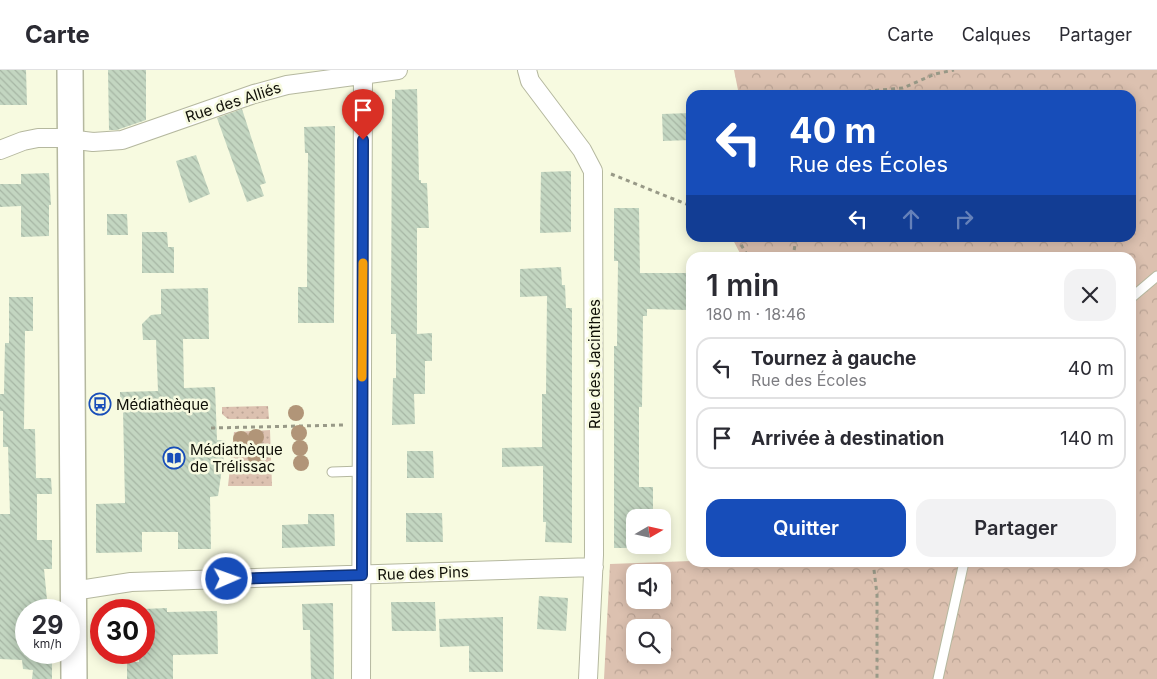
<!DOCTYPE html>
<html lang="fr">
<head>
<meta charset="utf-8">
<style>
	:root { --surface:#fff; --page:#f2f2f3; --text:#2b2b33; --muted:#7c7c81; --line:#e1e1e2; --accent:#174db9 }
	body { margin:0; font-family:Inter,sans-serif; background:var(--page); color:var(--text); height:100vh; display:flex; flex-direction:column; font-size:19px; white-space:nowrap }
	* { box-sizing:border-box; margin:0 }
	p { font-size:16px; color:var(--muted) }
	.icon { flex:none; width:28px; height:28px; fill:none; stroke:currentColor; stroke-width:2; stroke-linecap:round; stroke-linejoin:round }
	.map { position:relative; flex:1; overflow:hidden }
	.details { position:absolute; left:686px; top:182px; width:450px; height:315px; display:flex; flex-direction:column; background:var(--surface); border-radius:15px; box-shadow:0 2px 12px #0003 }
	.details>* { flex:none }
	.guide { position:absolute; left:686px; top:20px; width:450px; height:152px; border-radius:15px; box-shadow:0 2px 12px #0003; background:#174db9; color:#fff; overflow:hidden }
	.needle { width:32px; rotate:81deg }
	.tools { position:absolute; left:626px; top:439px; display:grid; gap:10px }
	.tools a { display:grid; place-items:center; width:45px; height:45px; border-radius:10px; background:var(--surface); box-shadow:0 2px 12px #0003; font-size:25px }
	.speed { position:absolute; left:15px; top:529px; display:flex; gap:10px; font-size:25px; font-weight:700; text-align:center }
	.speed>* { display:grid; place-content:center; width:65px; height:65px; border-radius:50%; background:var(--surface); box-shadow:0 2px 12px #0003; line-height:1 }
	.speed small { font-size:12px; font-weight:400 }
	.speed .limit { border:8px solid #d22; background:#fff; color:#111 }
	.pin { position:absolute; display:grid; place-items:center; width:42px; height:42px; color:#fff; margin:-51px -21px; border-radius:50% 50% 50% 0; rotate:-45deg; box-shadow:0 0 5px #0007 }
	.pin .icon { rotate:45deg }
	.me { position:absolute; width:55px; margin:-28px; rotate:88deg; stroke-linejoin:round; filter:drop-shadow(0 0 4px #0008) }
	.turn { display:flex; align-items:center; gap:18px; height:105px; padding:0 20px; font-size:22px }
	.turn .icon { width:65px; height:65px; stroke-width:2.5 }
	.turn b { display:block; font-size:35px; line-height:42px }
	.lanes { display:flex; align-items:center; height:48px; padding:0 20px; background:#0003; justify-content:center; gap:25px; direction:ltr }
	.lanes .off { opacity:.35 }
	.round { display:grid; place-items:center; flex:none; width:52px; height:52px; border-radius:15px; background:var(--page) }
	.overview { display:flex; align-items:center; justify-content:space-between; height:85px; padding:0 20px }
	h1 { font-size:30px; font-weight:600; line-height:38px }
	.button { display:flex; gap:10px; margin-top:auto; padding:10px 20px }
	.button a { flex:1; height:58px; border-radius:15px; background:var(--accent); color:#fff; font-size:20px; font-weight:600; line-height:58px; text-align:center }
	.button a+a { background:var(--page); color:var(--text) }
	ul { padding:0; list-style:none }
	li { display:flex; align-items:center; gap:15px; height:62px; margin:0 10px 8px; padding:0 10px; border:2px solid var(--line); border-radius:15px }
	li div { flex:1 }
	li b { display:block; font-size:19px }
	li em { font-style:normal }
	header { display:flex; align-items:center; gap:30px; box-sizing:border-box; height:70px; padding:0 25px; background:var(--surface); border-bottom:1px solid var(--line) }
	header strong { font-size:24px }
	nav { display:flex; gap:28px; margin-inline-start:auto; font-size:18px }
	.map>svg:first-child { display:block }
</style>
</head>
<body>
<header>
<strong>Carte</strong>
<nav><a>Carte</a><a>Calques</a><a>Partager</a></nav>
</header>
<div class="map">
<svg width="1157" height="609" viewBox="0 0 1157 609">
	<defs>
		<pattern id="grass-dots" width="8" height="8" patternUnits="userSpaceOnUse" patternTransform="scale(1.25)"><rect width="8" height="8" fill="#dcc1b0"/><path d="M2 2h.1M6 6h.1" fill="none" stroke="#bca596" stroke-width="1.8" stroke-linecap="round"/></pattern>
		<pattern id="forest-crowns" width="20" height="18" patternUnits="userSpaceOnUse" patternTransform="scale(1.25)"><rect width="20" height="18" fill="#dcc1b0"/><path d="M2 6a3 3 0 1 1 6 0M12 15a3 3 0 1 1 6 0" fill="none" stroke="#bca596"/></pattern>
		<pattern id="building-back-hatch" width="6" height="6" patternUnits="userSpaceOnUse" patternTransform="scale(1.25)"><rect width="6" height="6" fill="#c3d6c1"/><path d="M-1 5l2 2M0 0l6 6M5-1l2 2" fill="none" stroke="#a6b6a4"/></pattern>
	</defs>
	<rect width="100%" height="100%" fill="#f7fae0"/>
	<path fill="url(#grass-dots)" d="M268,336L269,349H228L222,344V337Z
		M270,360L272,416H228L234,362Z"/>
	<path fill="url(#forest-crowns)" fill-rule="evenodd" d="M734,0H1157V609H604L610,494L691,491V492H1131V188L742,187L732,168H1131V25H739ZM635,502H662V530H635ZM635,558H662V585H635Z"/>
	<path fill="url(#building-back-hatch)" d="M0,0H26L27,35H0Z
		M108,0H146V50L117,60H109Z
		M417,19L419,110H421V113H427L429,158H417V264L432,263V291H425V324H414L415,354L392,355L393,308H396V264H391L392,29H395V20Z
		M242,39L266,113L260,115L264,126L247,132L217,48Z
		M691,43V70L663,71L662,44Z
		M335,56L334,253H298V217H307L308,83H305L304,57Z
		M196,85L210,124L189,133L176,91Z
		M571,101V162L540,163L541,102Z
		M49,103L51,135H49V166L21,167V136L0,137V114H21V104Z
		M614,138H639L640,203H688V240L647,239V246H643L642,337H639V417H653V446L635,448V475H642V478H614V276H617L618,191H614Z
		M107,144H127L128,165H107Z
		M142,162H167L168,177H174V203H142Z
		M561,197L562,215H565L566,238H572V473L545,472L546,452H543V396L502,397V378L542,377V324H546L547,226L520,227V199Z
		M208,218L209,269H183L184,318L215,317L217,370L226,371L218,426L210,427L211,479H178V462H142V482L96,483V434L125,433L123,340H120V322L158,321L156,270H143L142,254L151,245L161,244V219Z
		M9,227H33V261H25L24,359H35L36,408H51L52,424H37V470H52V499H44L48,540H26V582H52V609H32L33,600L23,599L22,590L0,589V444H10L8,377H3V341H0V324H4L5,273H9Z
		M407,381H433L434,408H407Z
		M406,443H442L443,472H406Z
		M308,444H334L335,476L282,478V455L308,454Z
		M539,526L568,528L566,561L537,559Z
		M391,532H435L436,561H392Z
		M333,533L334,609H311L310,560H303L302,534Z
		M167,538V542L217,541L218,584L173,585V609H127V592H139V582H144V539Z
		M503,547V602H469V576L440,577L439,549Z"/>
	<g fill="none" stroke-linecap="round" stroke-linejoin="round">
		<g stroke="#b5b89f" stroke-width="11">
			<path id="lane" d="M1131,228L1157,206
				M332,402L362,401
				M938,609L964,492"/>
		</g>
		<g stroke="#b5b89f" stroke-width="20">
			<path id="street" d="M527,0L530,11L582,80L593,101L594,485L588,609
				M0,80L23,71L38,68H60L93,72L122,70L254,24L287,15L398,0
				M73,521L131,512L594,497
				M361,609L363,4"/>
		</g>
		<g stroke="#b5b89f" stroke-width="28">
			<path id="secondary" d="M70,0L74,609"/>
		</g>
		<path stroke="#989987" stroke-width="3" stroke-dasharray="4 4" stroke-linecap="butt" d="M860,25L869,21L903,18L935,4L954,0
			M611,104L691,136
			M737,168L749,188
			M793,188L796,168
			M211,358L344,355
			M873,492L877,524V609"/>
		<use href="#lane" stroke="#fff" stroke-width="9"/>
		<use href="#street" stroke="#fff" stroke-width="18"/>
		<use href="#secondary" stroke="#fff" stroke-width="25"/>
	</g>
	<g fill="#b19578">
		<circle cx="296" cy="343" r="8"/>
		<circle cx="299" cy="363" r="8"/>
		<circle cx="256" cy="367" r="8"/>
		<circle cx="241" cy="369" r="8"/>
		<circle cx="300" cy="378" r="8"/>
		<circle cx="256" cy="388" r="8"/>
		<circle cx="301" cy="393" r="8"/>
	</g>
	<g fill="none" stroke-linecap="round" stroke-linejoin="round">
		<g stroke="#0f3278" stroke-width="12">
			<path id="route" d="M227,509L362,505L363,70"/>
		</g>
		<use href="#route" stroke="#174db9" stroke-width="9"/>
		<path stroke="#f59e0b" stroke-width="9" d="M362,307L363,193"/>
	</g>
	<defs>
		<g id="bus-ring" transform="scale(1.125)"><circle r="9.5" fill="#f7fae0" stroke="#174db9" stroke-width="1.5"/><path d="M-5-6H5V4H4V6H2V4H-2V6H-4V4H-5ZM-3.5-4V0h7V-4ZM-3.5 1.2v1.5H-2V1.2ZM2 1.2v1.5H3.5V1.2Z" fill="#174db9"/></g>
		<g id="library-ring" transform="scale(1.125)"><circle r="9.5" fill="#f7fae0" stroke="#174db9" stroke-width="1.5"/><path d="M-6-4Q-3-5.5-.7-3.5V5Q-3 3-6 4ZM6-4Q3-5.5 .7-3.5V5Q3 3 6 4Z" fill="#174db9"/></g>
	</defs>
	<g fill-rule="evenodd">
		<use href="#bus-ring" x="100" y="334"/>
		<use href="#library-ring" x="174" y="388"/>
	</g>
	<g text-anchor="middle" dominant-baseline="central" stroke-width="5" stroke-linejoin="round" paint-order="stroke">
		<g font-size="15" fill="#0f0f07" stroke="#f7fae0">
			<text transform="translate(233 32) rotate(-18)">Rue des Alliés</text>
			<text transform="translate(594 294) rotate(-90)">Rue des Jacinthes</text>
			<text transform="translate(423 503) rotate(-2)">Rue des Pins</text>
		</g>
		<g font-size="15" fill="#0f0f07" stroke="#f7fae0" text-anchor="start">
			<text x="116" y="334">Médiathèque</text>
			<text x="190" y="379">Médiathèque<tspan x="190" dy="17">de Trélissac</tspan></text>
		</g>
	</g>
</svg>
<div class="tools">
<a><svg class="needle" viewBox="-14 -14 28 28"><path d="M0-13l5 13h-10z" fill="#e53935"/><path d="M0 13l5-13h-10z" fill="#7c7c81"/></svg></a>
<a><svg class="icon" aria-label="sound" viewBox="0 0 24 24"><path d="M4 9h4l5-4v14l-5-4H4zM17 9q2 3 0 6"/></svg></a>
<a><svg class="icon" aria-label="search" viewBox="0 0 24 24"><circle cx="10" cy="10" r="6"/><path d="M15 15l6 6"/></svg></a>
</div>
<div class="speed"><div>29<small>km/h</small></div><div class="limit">30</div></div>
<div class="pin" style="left:363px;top:70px;background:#d93025"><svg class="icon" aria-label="arrive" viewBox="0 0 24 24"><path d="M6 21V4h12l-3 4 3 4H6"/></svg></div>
<svg class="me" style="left:227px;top:509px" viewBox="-20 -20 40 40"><circle r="17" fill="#174db9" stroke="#fff" stroke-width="3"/><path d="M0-11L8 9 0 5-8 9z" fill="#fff"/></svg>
<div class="guide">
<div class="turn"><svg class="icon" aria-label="left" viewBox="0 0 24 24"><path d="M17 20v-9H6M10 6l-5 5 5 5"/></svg><div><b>40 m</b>Rue des Écoles</div></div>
<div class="lanes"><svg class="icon" aria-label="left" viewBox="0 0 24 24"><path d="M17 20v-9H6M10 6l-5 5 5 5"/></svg><svg class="icon off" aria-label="ahead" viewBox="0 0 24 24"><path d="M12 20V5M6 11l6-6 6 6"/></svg><svg class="icon off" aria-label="right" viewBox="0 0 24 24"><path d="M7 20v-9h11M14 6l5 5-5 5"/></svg></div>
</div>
<section class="details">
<div class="overview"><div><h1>1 min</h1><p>180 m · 18:46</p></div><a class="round"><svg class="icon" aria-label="close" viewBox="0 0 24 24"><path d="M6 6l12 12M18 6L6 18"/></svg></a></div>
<ul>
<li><svg class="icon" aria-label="left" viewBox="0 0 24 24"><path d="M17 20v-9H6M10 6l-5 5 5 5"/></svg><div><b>Tournez à gauche</b><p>Rue des Écoles</p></div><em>40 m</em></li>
<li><svg class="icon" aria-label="arrive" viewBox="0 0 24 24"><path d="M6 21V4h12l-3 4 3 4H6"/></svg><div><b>Arrivée à destination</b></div><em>140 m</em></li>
</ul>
<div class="button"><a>Quitter</a><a>Partager</a></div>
</section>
</div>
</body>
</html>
